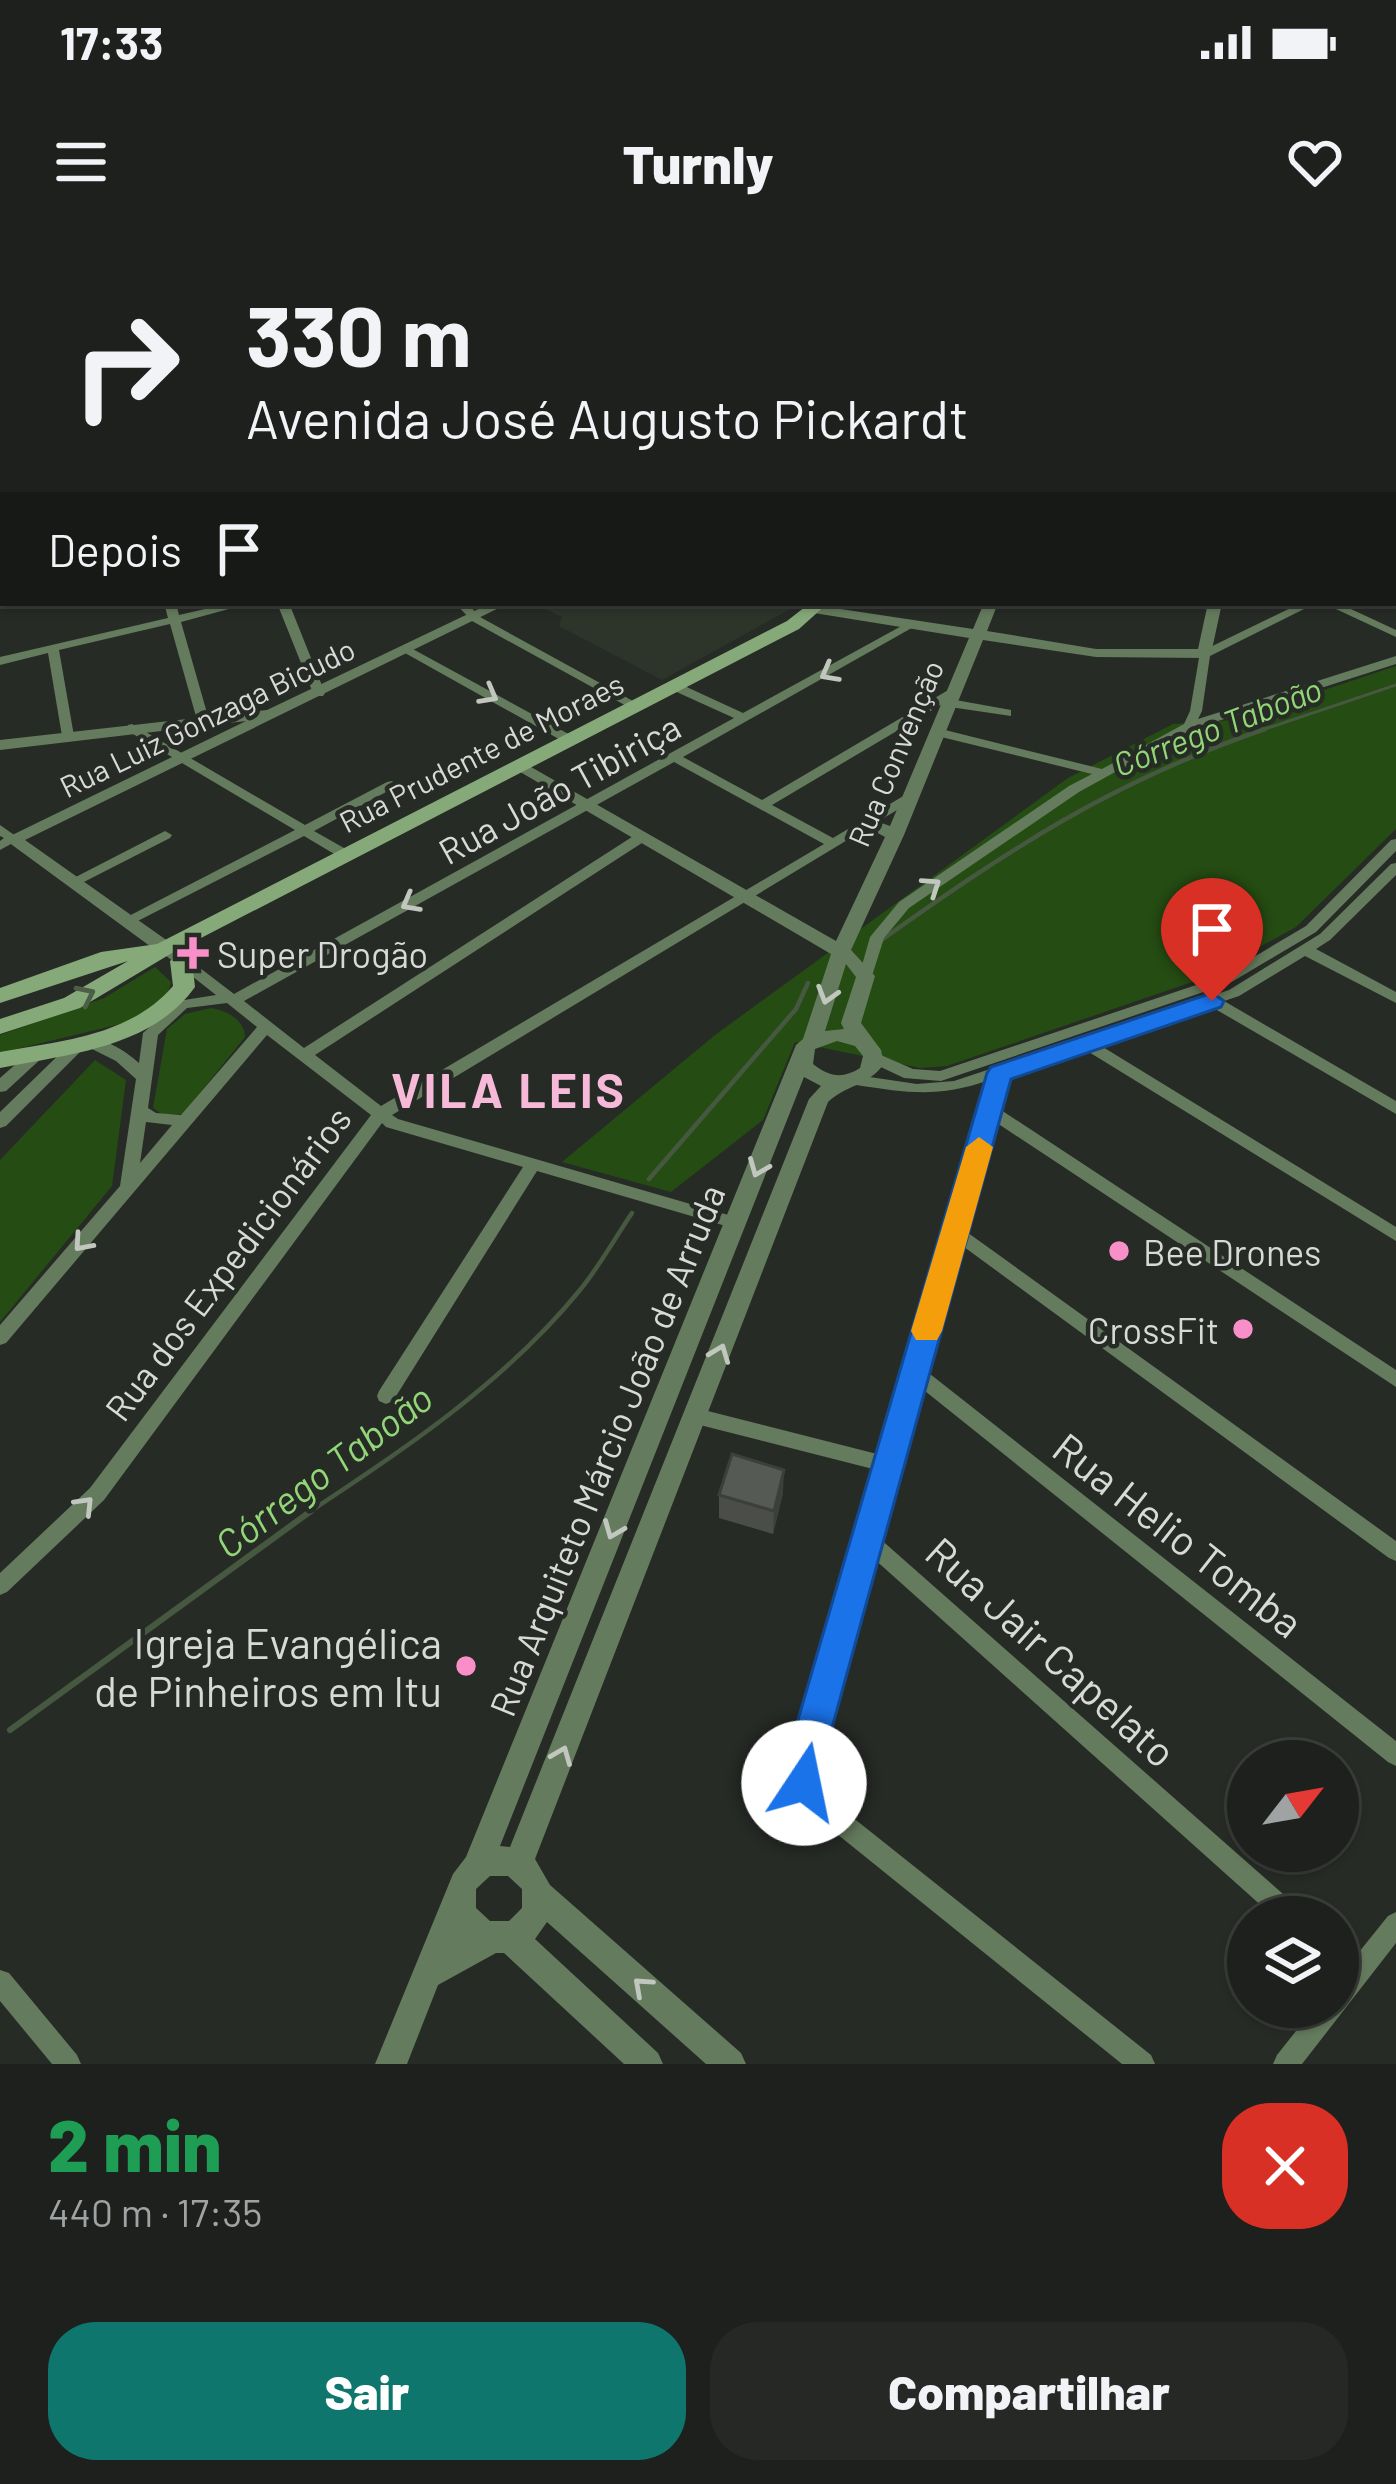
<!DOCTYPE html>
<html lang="pt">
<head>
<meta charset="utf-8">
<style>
	:root { --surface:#1d201c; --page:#252825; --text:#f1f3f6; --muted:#a0a3a3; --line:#3b3e3b; --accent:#0f766e }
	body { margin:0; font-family:Barlow,sans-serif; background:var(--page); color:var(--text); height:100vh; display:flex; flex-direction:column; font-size:45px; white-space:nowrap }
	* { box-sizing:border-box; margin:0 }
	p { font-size:39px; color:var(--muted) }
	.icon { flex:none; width:66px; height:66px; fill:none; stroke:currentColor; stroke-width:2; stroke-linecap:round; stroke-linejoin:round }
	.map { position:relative; height:1824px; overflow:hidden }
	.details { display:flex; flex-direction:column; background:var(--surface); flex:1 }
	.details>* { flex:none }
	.banner { position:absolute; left:0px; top:0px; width:1398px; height:366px; box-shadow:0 3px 9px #0004,0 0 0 3px var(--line); background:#1d201c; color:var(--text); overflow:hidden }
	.needle { width:78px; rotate:59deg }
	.fabs { position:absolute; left:1227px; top:1500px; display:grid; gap:24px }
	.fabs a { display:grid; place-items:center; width:132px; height:132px; border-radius:50%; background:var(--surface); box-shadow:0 3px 9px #0004,0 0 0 3px var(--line); font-size:60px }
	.pin { position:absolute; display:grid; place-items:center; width:102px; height:102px; color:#fff; margin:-123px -51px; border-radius:50% 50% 50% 0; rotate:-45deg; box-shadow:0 0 12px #0007 }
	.pin .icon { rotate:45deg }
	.me { position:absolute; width:132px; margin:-66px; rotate:11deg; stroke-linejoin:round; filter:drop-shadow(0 0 9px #0008) }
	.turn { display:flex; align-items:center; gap:42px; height:252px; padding:0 48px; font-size:54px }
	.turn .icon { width:156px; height:156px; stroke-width:2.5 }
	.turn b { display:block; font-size:84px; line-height:102px }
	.then { display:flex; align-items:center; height:114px; padding:0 48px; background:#0003; gap:24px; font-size:45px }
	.round { display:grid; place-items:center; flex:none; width:126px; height:126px; border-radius:48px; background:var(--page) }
	.headline { display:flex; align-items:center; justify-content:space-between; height:204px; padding:0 48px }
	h1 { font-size:72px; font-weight:800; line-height:90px; color:#1e9e55 }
	.action { display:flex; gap:24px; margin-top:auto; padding:24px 48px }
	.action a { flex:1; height:138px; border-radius:48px; background:var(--accent); color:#fff; font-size:48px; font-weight:800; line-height:138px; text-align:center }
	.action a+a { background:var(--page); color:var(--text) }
	.status { display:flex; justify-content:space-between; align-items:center; height:84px; padding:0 60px; background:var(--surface); direction:ltr }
	.status svg { height:33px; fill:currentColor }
	header { display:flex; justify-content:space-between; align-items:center; height:156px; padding:0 48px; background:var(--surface); font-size:54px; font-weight:800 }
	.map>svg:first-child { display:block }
</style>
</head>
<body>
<div class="status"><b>17:33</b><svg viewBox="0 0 49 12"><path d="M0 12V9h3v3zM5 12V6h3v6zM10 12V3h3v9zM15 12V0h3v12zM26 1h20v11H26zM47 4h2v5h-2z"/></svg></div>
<header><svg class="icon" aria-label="menu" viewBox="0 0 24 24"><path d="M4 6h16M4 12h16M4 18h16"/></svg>Turnly<svg class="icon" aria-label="heart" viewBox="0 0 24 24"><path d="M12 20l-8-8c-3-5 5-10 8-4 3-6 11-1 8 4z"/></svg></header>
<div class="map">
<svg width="1396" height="1824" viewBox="0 0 1396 1824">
	<rect width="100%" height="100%" fill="#272b26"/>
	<path fill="#2d352b" d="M533,363H801L662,440L559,386L562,377Z"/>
	<path fill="#254c13" d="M1396,426V589L1296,687L1201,739L947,826L920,828L795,802L763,880L671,952L562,922L715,795L1068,538L1173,484L1234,480Z
		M155,727L171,742L167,759L133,781L0,813V795L104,758Z
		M211,768C226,770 245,780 245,797L183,874H162L153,868L167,789L185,774Z
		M95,820L126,840L112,946L0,1082V920Z"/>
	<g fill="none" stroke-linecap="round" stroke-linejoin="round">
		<path stroke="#465840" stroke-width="3" d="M1256,492L1396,445"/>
		<path stroke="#465840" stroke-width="4.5" d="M880,701C1011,608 1111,542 1265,489
			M649,939L796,769L808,743
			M306,1274C404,1210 505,1142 580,1050C599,1027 615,998 632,973"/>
		<path stroke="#465840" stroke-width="6" d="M10,1490L311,1271"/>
		<path fill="#657b5d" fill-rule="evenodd" d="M82,0H90L91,3H83Z
			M136,0H174L161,3H123Z
			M320,0H328L325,3H317Z
			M407,0H415L413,3H405Z
			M480,0H488L487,3H479Z
			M615,0H623L622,3H614Z
			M702,0H710V3H702Z
			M789,0H797V3H789Z
			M1131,0H1139L1138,3H1130Z
			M0,11H3V15H0Z
			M0,33H3V37H0Z
			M1395,48H1396V52H1395Z
			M0,50H3V54H0Z
			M3,70V76L0,77V71Z
			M0,110L3,111V117L0,116Z
			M0,153L3,154V160L0,159Z
			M0,358H3V363H7L0,364Z
			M164,363H176L179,375L231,363H251L181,382L209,480L207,483H199L197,480L170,384L59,410L74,496L68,500L62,496L48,413L0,425V417L168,378Z
			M277,363H289L325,453L323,456H315L313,453Z
			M455,363H467L480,377L642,466L640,469H632L472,381Z
			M1301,363H1316L1210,416L1202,471L1198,479L1396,416V424L1193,489L1079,552L909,668L884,698L871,739H861L859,736L870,697L899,662L1069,546L1092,534L933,495V489L937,488L1102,529L1184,484L1190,471L1200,412Z
			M1323,363H1338L1396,390V397Z
			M907,383L917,385L683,517L762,560L950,449H958L960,452L950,459L1011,470V476L950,467L944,463L772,565L833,598L905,555L910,554L917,558L392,875L398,879L742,979L745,983L742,987L736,989L537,931L393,1161L386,1164L379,1161L377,1156L379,1151L523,927L386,887L382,883L104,1260L7,1352L0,1355V1333L90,1248L371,875L267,795L6,1103L0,1105V1085L120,946L136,839L116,821L86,806L6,886L0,888V872L76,798C98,794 122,808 139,823L143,793L178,761L216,755L160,711L158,708L160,705H170L234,754L734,478L670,449V443H678L743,473ZM674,522L824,604L381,866L315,815L645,601V595H635L304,808L244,761ZM227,763L257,787L181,875L156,873L148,868L158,795L187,768ZM146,882L172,885L140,923Z
			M409,407L574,497L576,500L574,503H566L405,413V409Z
			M132,484L305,585L387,542L392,541L399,545L314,591L351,612V618H341L304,596L128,686L123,685L121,682L123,679L295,590L128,491V485Z
			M0,585L20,599L0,610V601L4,598L0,596Z
			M165,591L172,595L170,598L78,645H68L66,642Z
			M1396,599V611L1316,692L1230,743L941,841L904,838L868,821L866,817L874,812L913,829L940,831L1220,737L1306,686L1391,600Z
			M1396,623V635L1330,700L1316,709L1396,752V763L1305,716L1239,756L1224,761L1396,861V874L1210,766L1098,804L1396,987V1001L1084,809L1008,834L998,868L1396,1130V1147L994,881L964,990L1396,1301V1321L1389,1318L960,1004L925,1130L1396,1501V1526L1388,1522L920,1147L878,1297L1300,1669L1304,1677H1274L872,1317L814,1524L815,1540L827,1557L1151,1815L1155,1824H1122L811,1573L793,1543L792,1524L877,1230L696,1184L689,1181L686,1176L689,1171L696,1168L881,1215L990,840C937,858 910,853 856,845L848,840L850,836L856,835L917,844L954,841L1229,750L1320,694L1391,624Z
			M39,807L47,812L44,816L6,851L0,852V838L34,808Z
			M1396,1672V1703L1302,1824H1273L1277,1815L1315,1767H1338V1706L1355,1717L1388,1676Z
			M0,1730L9,1733L77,1815L81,1824H52L0,1761Z"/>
		<path fill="#657b5d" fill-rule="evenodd" d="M887,0H897L885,3Z
			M1395,137H1396V145H1395Z
			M1395,325H1396V333H1395Z
			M491,363H509L25,600L172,704L174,708L172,712H158L4,599L246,481L0,510V500L267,470Z
			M984,363H998L987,391L1096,409H1198L1208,363H1222L1211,414L1204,418L1096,417L983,400L904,595L851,710L875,736L861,783L881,810L884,824C868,846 846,845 828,862L535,1619L550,1645L741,1813L746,1824H706L547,1682L535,1699L658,1813L663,1824H624L504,1713H496L438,1745L407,1824H375L453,1634L466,1617L796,805L803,799L831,714L510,526L512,523H524L836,701L885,597L859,583L868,578L890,586L969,398L814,373L807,369L814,365L973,389ZM846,724L856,737L841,783L844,789L825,791ZM837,801L855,806L863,816L860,828C843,839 829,837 813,824L815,809ZM804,837L821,846L809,859L510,1607L500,1606ZM490,1636H508L522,1649V1668L509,1681H490L476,1668V1649Z"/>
		<path fill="#86a979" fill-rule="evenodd" d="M1010,0H1022L1009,3Z
			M1278,0H1290L1277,3Z
			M810,363H828L799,389L172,713L80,768L0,794V779L64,758L128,721L0,763V748L101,712L157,704L787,381Z
			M181,714L192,721L195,747C151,808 69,814 0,828V812C61,801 130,796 173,746L170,721Z"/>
		<path fill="#9fcc8f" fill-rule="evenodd" d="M271,0H287L270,3Z
			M303,0H319L321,3H305Z
			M0,171H3V181H0Z"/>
	</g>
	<path fill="#4a4d48" d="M783,1253L773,1294L719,1278V1255Z"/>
	<path fill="#3c3f3b" d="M784,1230L783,1253L773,1294L774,1271Z"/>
	<path fill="#565a54" stroke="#3c3f3b" stroke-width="3" d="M939,0H997L995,3H937Z
		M732,1214L784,1230L774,1271L719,1255Z"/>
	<defs><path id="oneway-chevron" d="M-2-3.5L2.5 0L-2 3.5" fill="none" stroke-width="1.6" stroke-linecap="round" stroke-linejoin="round" transform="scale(3)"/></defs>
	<g stroke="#c1c7bf">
		<use href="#oneway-chevron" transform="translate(829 433) rotate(151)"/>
		<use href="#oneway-chevron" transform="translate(489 455) rotate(29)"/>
		<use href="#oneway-chevron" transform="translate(932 646) rotate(-34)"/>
		<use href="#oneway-chevron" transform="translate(410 663) rotate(151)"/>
		<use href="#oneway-chevron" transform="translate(827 755) rotate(107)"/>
		<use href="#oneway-chevron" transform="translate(758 928) rotate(112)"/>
		<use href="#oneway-chevron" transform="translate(82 1003) rotate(131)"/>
		<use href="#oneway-chevron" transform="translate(720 1113) rotate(-69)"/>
		<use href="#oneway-chevron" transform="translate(85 1265) rotate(-46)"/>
		<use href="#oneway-chevron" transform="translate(613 1290) rotate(112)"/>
		<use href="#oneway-chevron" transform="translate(562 1515) rotate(-68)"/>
		<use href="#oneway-chevron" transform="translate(642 1746) rotate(-138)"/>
	</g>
	<use stroke="#4d5d47" href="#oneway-chevron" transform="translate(86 755) rotate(-26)"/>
	<path fill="#1a73e8" stroke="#114b97" stroke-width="3" d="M1212,753L1224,761L1221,767L1011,839L822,1524L817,1556L804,1561L791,1556L785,1524L987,833L991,827Z"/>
	<path fill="#f59e0b" d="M979,897L993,907L942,1091L937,1100H916L911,1091L966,907Z"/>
	<g fill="#f98fc8" stroke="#272b26" stroke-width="4.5">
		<path d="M187 695h12v12h12v12h-12v12h-12v-12h-12v-12h12z"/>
		<circle cx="1119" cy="1011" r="12"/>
		<circle cx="1243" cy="1089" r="12"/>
		<circle cx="466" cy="1426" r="12"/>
	</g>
	<g text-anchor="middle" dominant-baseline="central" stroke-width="9" stroke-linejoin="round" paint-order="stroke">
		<g font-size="30" fill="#d8dad7" stroke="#272b26">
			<text transform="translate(207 477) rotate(-26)">Rua Luiz Gonzaga Bicudo</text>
			<text transform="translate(481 512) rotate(-27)">Rua Prudente de Moraes</text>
			<text transform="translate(895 513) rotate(-67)">Rua Convenção</text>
		</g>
		<g font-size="33" font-style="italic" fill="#92d677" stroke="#272b26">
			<text transform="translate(1217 486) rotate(-21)">Córrego Taboão</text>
		</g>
		<g font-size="36" fill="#d8dad7" stroke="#272b26">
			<text transform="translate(559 548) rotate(-29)">Rua João Tibiriça</text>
			<text transform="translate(227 1023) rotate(-53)">Rua dos Expedicionários</text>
			<text transform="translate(606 1210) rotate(-68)">Rua Arquiteto Márcio João de Arruda</text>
		</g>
		<g font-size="36" fill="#d8dad7" stroke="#272b26" text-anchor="start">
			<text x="217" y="713">Super Drogão</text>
			<text x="1143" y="1011">Bee Drones</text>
			<text x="1219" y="1089" text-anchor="end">CrossFit</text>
		</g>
		<g font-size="39" font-style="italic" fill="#92d677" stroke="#272b26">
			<text transform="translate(323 1230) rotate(-37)">Córrego Taboão</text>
		</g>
		<g font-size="42" fill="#d8dad7" stroke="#272b26">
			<text transform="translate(1179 1294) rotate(38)">Rua Helio Tomba</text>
			<text transform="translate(1052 1411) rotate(42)">Rua Jair Capelato</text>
		</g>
		<g font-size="42" fill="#d8dad7" stroke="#272b26" text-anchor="end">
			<text x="442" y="1402">Igreja Evangélica<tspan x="442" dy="48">de Pinheiros em Itu</tspan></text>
		</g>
		<g font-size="48" font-weight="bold" letter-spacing="3" fill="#f6b9d8" stroke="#272b26">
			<text x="509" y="849">VILA LEIS</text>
		</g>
	</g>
</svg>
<div class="fabs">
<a><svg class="needle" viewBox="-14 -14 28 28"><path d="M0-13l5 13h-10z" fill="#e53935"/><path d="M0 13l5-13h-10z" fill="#a0a3a3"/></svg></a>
<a><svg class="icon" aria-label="layers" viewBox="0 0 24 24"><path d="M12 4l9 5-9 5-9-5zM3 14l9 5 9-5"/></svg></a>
</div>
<div class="pin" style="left:1212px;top:761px;background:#d93025"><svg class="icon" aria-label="arrive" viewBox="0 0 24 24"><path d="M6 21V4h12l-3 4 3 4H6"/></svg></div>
<svg class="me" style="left:804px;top:1543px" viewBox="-20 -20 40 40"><circle r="19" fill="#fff"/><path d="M0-13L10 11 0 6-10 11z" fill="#1a73e8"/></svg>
<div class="banner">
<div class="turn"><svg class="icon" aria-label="right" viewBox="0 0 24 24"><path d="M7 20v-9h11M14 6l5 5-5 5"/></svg><div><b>330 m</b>Avenida José Augusto Pickardt</div></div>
<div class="then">Depois<svg class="icon" aria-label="arrive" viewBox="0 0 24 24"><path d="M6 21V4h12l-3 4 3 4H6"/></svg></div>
</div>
</div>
<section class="details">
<div class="headline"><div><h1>2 min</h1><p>440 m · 17:35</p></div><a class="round" style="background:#d93025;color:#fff"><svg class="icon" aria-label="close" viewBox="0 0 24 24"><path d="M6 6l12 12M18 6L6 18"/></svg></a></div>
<div class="action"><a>Sair</a><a>Compartilhar</a></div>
</section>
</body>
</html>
